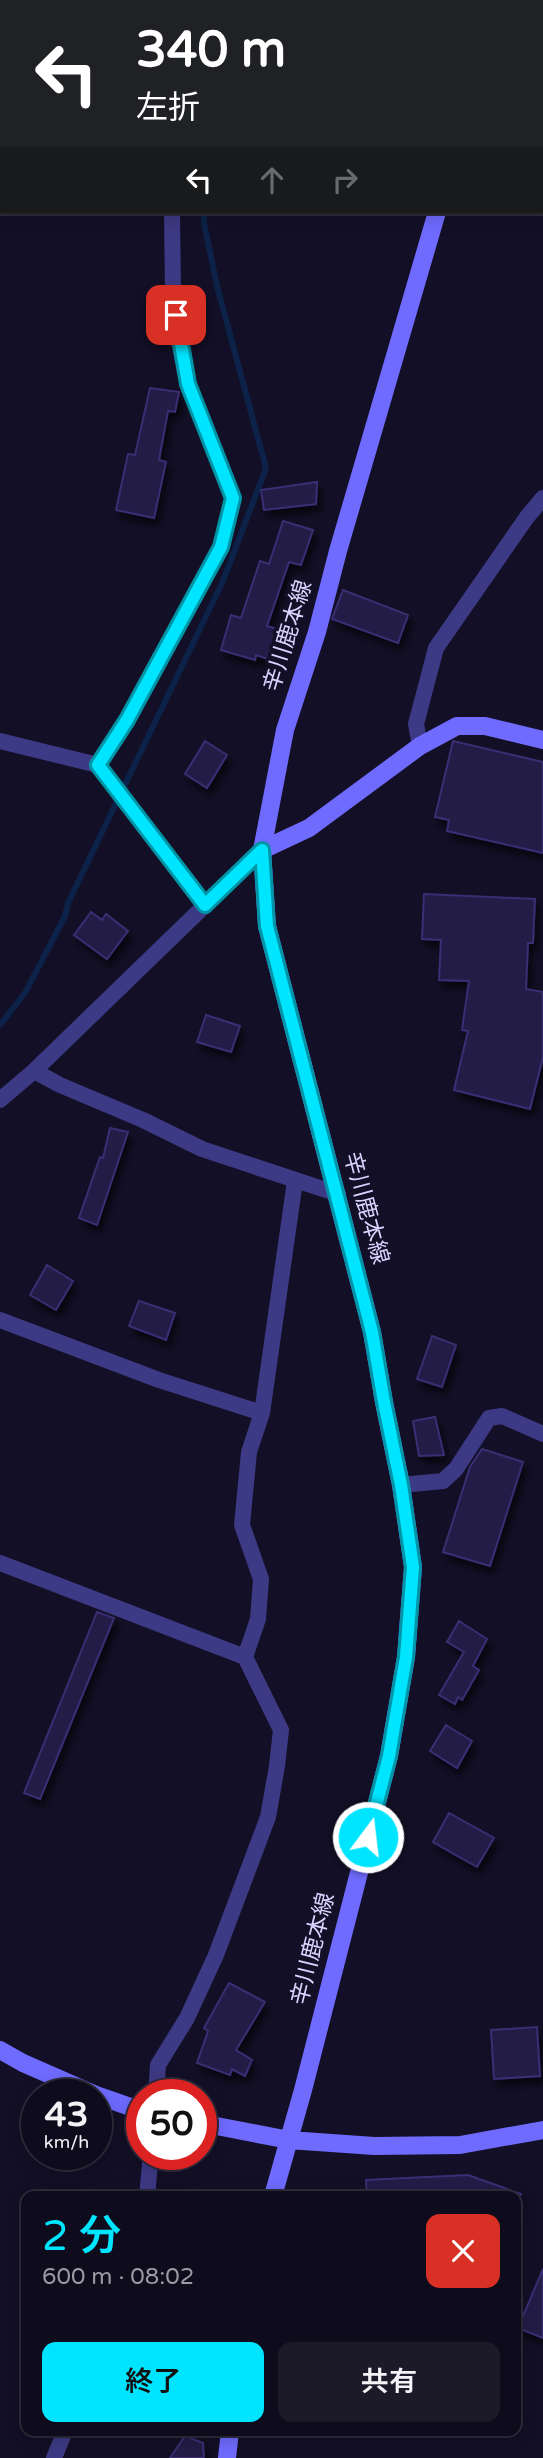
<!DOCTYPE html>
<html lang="ja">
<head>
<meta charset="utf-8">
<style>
	:root { --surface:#0e0b1c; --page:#1c1929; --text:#f1f3f6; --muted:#9b9ba3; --line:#2e2b3b; --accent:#00e5ff }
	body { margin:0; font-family:"Varela Round","Noto Sans JP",sans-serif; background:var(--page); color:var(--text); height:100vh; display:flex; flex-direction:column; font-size:26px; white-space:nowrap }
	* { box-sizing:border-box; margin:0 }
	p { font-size:23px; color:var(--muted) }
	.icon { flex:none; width:38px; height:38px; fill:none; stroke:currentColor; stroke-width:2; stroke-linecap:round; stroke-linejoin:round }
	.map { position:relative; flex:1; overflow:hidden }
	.side { position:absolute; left:21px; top:2191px; width:500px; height:245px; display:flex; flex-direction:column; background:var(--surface); border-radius:14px; box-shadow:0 4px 18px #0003,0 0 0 2px var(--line) }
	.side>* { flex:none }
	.guide { position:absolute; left:0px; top:0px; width:544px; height:214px; box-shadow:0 4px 18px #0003,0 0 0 2px var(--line); background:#202124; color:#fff; overflow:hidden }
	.speed { position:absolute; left:21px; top:2079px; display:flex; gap:14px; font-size:35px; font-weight:700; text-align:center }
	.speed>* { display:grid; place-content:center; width:91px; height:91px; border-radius:50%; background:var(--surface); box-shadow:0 4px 18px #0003,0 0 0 2px var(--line); line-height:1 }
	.speed small { font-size:18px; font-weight:400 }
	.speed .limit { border:10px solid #d22; background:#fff; color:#111 }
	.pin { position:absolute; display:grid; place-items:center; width:60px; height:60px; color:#fff; margin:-30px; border-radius:14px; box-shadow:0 4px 10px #0006 }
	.me { position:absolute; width:77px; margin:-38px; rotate:15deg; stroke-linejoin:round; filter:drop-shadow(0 0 5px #0008) }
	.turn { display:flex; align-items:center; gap:24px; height:147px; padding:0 21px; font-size:32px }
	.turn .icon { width:91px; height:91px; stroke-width:2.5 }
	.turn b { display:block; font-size:49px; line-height:60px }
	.lanes { display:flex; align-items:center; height:66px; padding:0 21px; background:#0003; justify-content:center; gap:35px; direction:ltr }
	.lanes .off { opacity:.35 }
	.round { display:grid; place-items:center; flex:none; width:74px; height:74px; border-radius:14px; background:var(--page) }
	.headline { display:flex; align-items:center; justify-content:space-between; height:119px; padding:0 21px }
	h1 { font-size:42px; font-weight:600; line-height:52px; color:var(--accent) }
	.primary-button { display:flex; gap:14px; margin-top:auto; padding:14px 21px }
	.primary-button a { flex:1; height:80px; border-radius:14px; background:var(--accent); color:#111; font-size:28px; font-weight:600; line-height:80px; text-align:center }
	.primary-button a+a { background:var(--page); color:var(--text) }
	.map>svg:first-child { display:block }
</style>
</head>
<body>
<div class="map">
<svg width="543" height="2458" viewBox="0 0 543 2458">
	<defs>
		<filter id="shadow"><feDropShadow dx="4" dy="7" stdDeviation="3.5" flood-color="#0009"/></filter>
	</defs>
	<rect width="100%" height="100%" fill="#130f26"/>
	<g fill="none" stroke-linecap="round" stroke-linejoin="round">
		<path stroke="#0c2248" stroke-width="6" d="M239,2L240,0
			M0,1025L25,993L65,916L68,903L223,581L266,468L217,286L204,223V212"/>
	</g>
	<path fill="#241b47" stroke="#3b2d73" stroke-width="2" filter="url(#shadow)" d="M150,388L179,392L175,412L168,411L159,460L166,462L154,518L116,510L128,454L135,455Z
		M317,482L316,504L264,510L261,490Z
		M283,521L313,530L301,565L289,562L267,626L283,631L274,661L256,655L255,660L221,650L231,615L241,618L260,561L269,564Z
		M343,590L408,615L398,643L332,619Z
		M205,741L227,755L207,788L185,774Z
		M453,741L543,762V853L447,831L449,820L435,817Z
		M424,894L535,899L533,943H528L526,989L543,992V1057L530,1109L454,1090L468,1031L462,1030L469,981L439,980L441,940L422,939Z
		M91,912L102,920L106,914L128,931L107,959L74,935Z
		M206,1015L240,1026L231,1052L197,1042Z
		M110,1128L128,1132L97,1225L79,1218L100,1157L103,1158Z
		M47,1265L73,1281L56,1310L30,1295Z
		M139,1301L175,1313L166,1340L129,1326Z
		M432,1336L456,1345L442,1387L417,1379Z
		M435,1417L444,1455L419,1456L413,1421Z
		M482,1449L523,1462L490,1566L443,1552L470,1467Z
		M97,1612L114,1618L40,1799L24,1793Z
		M459,1621L487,1639L473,1666L479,1670L462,1700L458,1697L455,1704L439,1695L464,1652L447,1642Z
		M446,1725L472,1741L457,1768L430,1751Z
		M449,1813L494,1838L477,1867L433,1842Z
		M229,1983L265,2002L236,2050L252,2060L245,2076L232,2069L230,2075L197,2063L208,2031L204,2028Z
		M537,2027L540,2076L494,2079L491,2030Z
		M468,2175L521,2194L520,2196H367L366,2180Z
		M543,2269V2338L518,2328Z
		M185,2436L203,2443L204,2458H170Z"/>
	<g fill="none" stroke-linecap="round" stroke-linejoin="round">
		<path stroke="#3d3a85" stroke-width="16" d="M205,2V0
			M0,741L98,765L205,905
			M420,746L416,724L436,648L527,517L543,498
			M98,765L127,720L221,547L233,498L188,384L178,337L173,292L172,212
			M34,1071L60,1085L143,1120L202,1149L338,1194
			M0,1100L34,1071L262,850
			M0,1320L159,1380L262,1413
			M401,1485L443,1481L456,1469L489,1418L502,1416L543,1434
			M0,1563L245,1657
			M156,2095L158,2065L187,2018L216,1955L268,1817L277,1766L281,1730L245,1657L258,1619L261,1579L242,1525L249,1452L262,1413L295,1181
			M147,2196L151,2154
			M54,2458L65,2431"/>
		<path stroke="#6f6bff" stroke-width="18" d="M490,2V0
			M262,850L309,828L420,746L457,726H485L543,740
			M0,2050L23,2063L96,2095
			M96,2095L142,2111
			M201,2123L289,2140L374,2146L460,2145L543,2130
			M273,2196L303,2090L389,1756L406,1657L413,1567L401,1485L384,1402L372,1332L267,926L262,850L285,730L317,632L338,551L437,212
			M227,2458L230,2431"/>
	</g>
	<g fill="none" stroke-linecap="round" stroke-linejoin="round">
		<g stroke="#0095a6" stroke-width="18">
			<path id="route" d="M176,315L188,384L233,498L221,547L127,720L98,765L205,905L262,850L267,926L372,1332L384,1402L401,1485L413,1567L406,1657L389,1756L368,1837"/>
		</g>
		<use href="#route" stroke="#00e5ff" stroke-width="12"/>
	</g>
	<g text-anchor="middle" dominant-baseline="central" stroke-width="7" stroke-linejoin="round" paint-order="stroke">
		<g font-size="23" fill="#d9d4ff" stroke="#130f26">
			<text transform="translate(288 636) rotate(-73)">辛川鹿本線</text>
			<text transform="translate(366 1208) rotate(75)">辛川鹿本線</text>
			<text transform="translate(313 1949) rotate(-76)">辛川鹿本線</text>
		</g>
	</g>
</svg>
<div class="speed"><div>43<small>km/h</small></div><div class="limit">50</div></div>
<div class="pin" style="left:176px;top:315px;background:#d93025"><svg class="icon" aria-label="arrive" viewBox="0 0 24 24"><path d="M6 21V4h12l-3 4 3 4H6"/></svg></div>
<svg class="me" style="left:368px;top:1837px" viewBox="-20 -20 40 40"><circle r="17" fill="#00e5ff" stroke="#fff" stroke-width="3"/><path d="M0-11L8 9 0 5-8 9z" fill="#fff"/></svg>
<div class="guide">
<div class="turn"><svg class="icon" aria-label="left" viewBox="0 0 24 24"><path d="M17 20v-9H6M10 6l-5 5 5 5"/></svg><div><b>340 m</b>左折</div></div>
<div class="lanes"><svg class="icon" aria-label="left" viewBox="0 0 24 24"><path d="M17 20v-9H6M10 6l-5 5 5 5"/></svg><svg class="icon off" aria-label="ahead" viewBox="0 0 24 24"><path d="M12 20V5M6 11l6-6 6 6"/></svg><svg class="icon off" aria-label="right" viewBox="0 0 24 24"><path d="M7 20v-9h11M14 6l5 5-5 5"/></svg></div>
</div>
<section class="side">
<div class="headline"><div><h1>2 分</h1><p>600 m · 08:02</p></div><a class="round" style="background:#d93025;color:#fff"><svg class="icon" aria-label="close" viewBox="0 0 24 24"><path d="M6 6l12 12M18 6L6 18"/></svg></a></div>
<div class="primary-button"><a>終了</a><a>共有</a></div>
</section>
</div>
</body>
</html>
